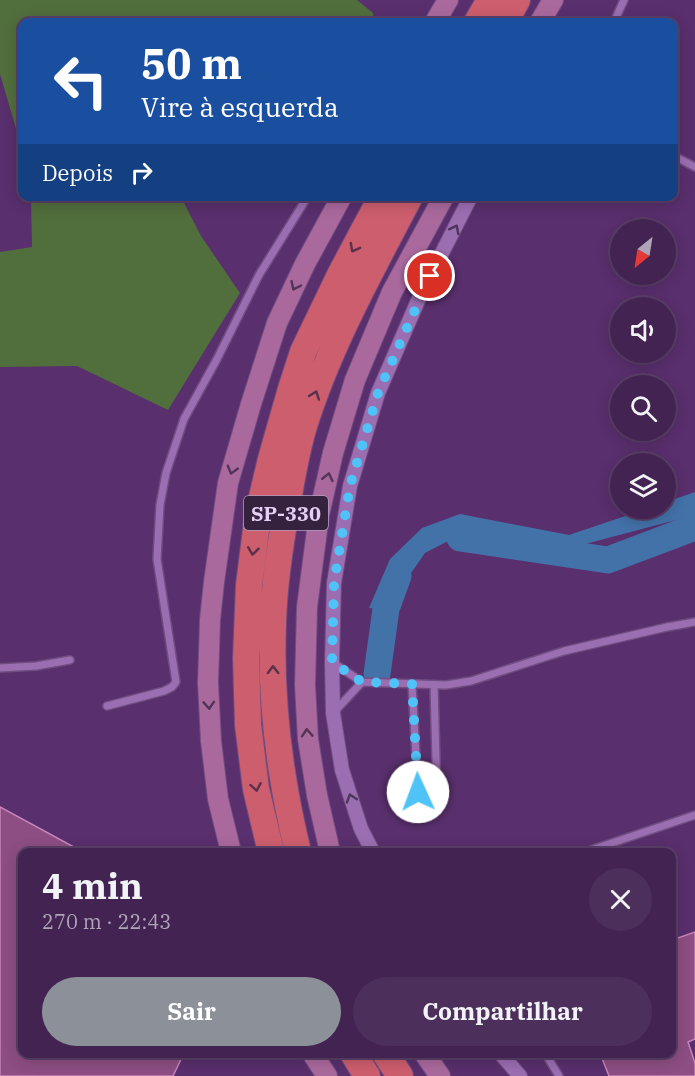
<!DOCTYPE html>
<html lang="pt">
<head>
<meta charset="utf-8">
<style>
	:root { --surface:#432352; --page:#4d2f5c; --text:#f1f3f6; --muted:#afa4b8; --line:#5b4069; --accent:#8c9099 }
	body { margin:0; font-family:"IBM Plex Serif",serif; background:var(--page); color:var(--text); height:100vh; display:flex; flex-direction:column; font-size:22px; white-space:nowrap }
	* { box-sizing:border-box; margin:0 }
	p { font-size:20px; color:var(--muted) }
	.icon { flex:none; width:33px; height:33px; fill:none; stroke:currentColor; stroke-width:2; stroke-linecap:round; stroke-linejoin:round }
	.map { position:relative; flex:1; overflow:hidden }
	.panel { position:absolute; left:18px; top:848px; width:658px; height:210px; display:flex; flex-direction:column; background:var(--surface); border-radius:12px; box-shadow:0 3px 15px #0003,0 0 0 2px var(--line) }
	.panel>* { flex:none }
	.hud { position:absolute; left:18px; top:18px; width:660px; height:183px; border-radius:12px; box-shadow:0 3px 15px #0003,0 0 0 2px var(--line); background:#1a4fa0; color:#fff; overflow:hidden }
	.needle { width:39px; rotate:210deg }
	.fabs { position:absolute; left:610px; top:219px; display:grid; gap:12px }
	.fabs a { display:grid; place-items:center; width:66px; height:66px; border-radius:50%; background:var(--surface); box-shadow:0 3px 15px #0003,0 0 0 2px var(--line); font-size:30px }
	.pin { position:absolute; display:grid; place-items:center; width:51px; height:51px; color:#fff; margin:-26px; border:3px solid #fff; border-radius:50%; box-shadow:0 2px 6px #0007 }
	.me { position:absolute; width:66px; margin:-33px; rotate:358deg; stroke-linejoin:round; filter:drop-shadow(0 0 4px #0008) }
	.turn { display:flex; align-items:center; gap:21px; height:126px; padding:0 24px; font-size:27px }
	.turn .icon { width:78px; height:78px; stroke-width:2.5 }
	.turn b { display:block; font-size:42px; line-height:51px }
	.then { display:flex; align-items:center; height:57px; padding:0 24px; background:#0003; gap:12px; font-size:22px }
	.round { display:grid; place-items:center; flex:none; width:63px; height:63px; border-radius:32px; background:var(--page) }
	.overview { display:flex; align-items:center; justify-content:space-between; height:102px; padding:0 24px }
	h1 { font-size:36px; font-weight:800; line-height:45px }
	.button { display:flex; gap:12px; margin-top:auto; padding:12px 24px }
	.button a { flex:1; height:69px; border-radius:36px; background:var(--accent); color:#fff; font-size:24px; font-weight:800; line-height:69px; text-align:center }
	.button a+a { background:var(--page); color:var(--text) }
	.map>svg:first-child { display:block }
</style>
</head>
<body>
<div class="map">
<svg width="695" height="1076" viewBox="0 0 695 1076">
	<rect width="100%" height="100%" fill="#592f6d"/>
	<path fill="#516e3d" d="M0,0H357L373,13L374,22H22V149L0,74Z
		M31,197H181L201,236L240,293L168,410L77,366L0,367V252L32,247Z"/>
	<path fill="#4372a9" d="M695,492V515L570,548L450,540L425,553L409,576L397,610L369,608L390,559L422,528L460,514L569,535L646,509L666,508V502Z"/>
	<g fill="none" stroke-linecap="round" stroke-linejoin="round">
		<path stroke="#4372a9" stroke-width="27" d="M460,538L608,560L695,527
			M377,674L386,609L398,576"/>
	</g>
	<path fill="#8d4e83" stroke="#c884bb" stroke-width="1.5" d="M0,807L83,852H22V1053H184L173,1076H0Z
		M695,932V1039L688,1042L695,1063V1076H609L600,1053H672V940Z"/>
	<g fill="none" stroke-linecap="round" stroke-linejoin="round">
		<g stroke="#704c81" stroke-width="10">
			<path id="lane" d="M614,22L624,0
				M674,156L695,167
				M332,662L362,682L446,685L471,681L564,651L667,627L695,622
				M0,668L36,666L70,660
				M412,684L418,792L422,806L430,808L437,798L434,685
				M107,706L164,691L172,687L176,682L157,559L160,505L166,473L184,419L217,359L259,275L308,196
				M335,711L362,682
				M585,852L695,815
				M545,1053L559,1076"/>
		</g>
		<g stroke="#704c81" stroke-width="16">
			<path id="street" d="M373,852L361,829L342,770L333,713L332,662L334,583L350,486L378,393L420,296L471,196
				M500,1053L520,1076"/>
		</g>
		<g stroke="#704c81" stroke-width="22">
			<path id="secondary" d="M435,22L448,0
				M540,22L553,0
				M231,852L218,799L211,741L208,683L210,620L214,582L228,483L251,404L277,323L305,264L342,196
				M330,852L317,795L308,739L305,685L307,607L319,515L333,453L355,380L392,292L444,196
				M312,1053L327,1076
				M424,1053L440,1076"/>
		</g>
		<g stroke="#704c81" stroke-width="28">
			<path id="highway" d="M477,22L490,0
				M505,22L517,0
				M271,852L256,789L248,725L246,658L249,585L258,514L271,459L291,389L303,352L341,273L382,196
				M298,852C280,778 270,699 273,623C274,584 280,545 287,506C292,479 296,452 304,426C329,346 371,271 410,196
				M353,1053L367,1076
				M385,1053L400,1076"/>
		</g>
		<use href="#lane" stroke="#9b6eb1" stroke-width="7"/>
		<use href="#street" stroke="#9b6eb1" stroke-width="14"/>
		<use href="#secondary" stroke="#aa699d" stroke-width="20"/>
		<use href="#highway" stroke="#cd5e6d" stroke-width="26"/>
	</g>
	<defs><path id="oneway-chevron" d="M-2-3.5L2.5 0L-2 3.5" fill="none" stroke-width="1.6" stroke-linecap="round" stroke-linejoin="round" transform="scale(1.5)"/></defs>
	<g stroke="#4e355b">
		<use href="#oneway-chevron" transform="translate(455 229) rotate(-63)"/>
		<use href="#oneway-chevron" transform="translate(351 798) rotate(-108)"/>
	</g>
	<g stroke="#5a314a">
		<use href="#oneway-chevron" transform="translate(354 248) rotate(118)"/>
		<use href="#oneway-chevron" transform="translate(315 395) rotate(-70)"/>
		<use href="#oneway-chevron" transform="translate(253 551) rotate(97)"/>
		<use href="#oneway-chevron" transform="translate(273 670) rotate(-91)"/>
		<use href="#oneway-chevron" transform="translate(256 787) rotate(80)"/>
	</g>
	<g stroke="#523456">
		<use href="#oneway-chevron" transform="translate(295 286) rotate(115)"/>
		<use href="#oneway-chevron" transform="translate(232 470) rotate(106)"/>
		<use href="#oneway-chevron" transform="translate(328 477) rotate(-77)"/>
		<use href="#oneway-chevron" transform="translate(209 705) rotate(86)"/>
		<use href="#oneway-chevron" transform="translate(307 733) rotate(-94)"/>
	</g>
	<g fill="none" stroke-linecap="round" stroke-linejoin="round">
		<path stroke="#4fc3f7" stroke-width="10" stroke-dasharray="0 18" d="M418,792L412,684L362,682L332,662L334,583L350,486L378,393L430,276"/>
	</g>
	<g text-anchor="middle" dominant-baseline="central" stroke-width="6" stroke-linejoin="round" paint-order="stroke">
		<rect fill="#34223e" stroke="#b19cbd" stroke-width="1.5" x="244" y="496" width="84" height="34" rx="4.5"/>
		<g font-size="20" font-weight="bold" fill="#e7d0f4">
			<text x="286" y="513">SP-330</text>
		</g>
	</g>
</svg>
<div class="fabs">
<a><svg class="needle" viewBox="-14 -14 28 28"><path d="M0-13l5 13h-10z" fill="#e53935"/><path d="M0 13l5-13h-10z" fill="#afa4b8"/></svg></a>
<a><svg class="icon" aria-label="sound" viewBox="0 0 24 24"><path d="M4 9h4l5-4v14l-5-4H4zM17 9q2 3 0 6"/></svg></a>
<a><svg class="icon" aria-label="search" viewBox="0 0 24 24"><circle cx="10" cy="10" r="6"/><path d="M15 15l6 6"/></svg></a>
<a><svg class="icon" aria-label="layers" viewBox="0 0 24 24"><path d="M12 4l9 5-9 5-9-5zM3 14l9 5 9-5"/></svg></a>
</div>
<div class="pin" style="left:430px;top:276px;background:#d93025"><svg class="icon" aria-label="arrive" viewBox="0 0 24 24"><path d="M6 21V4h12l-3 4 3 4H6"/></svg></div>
<svg class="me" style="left:418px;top:792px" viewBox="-20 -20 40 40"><circle r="19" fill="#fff"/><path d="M0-13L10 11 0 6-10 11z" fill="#4fc3f7"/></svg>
<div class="hud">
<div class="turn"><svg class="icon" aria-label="left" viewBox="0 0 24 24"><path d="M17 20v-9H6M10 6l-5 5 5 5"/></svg><div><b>50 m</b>Vire à esquerda</div></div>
<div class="then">Depois<svg class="icon" aria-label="right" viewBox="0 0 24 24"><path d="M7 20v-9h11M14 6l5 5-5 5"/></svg></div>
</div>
<section class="panel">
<div class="overview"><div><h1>4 min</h1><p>270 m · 22:43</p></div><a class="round"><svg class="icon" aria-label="close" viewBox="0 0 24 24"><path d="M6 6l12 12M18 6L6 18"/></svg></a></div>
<div class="button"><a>Sair</a><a>Compartilhar</a></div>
</section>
</div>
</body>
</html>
